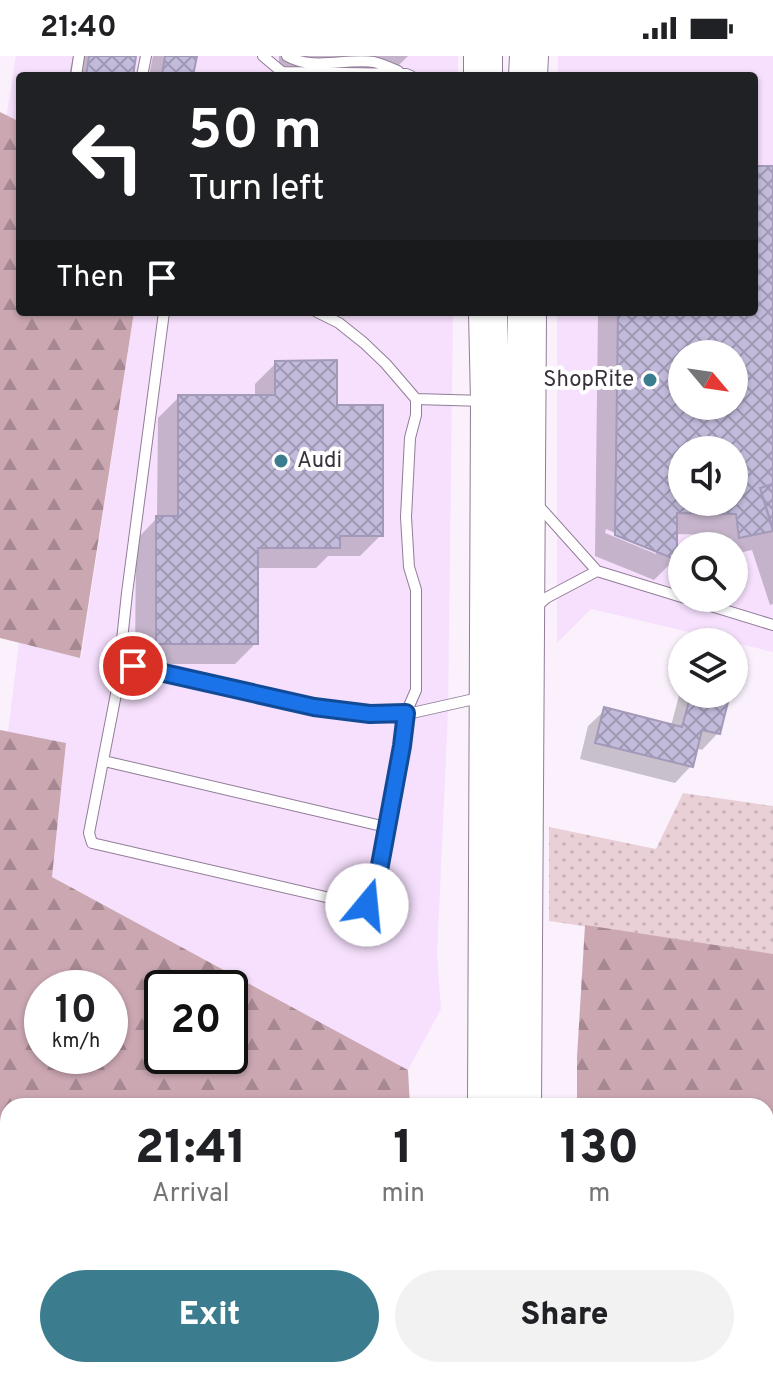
<!DOCTYPE html>
<html lang="en">
<head>
<meta charset="utf-8">
<style>
	:root { --surface:#fff; --page:#f2f2f2; --text:#202124; --muted:#757577; --accent:#3b7d8e }
	body { margin:0; font-family:Overpass,sans-serif; background:var(--page); color:var(--text); height:100vh; display:flex; flex-direction:column; font-size:30px; white-space:nowrap }
	* { box-sizing:border-box; margin:0 }
	p { font-size:26px; color:var(--muted) }
	.icon { flex:none; width:44px; height:44px; fill:none; stroke:currentColor; stroke-width:2; stroke-linecap:round; stroke-linejoin:round }
	.map { position:relative; flex:1; overflow:hidden }
	.drawer { position:absolute; left:0px; top:1042px; width:774px; height:280px; display:flex; flex-direction:column; background:var(--surface); border-radius:24px 24px 0 0; box-shadow:0 2px 6px #0004 }
	.drawer>* { flex:none }
	.hud { position:absolute; left:16px; top:16px; width:742px; height:244px; border-radius:8px; box-shadow:0 2px 6px #0004; background:#202124; color:#fff; overflow:hidden }
	.needle { width:52px; rotate:119deg }
	.fabs { position:absolute; left:668px; top:284px; display:grid; gap:16px }
	.fabs a { display:grid; place-items:center; width:80px; height:80px; border-radius:50%; background:var(--surface); box-shadow:0 2px 6px #0004; font-size:40px }
	.speed { position:absolute; left:24px; top:914px; display:flex; gap:16px; font-size:40px; font-weight:700; text-align:center }
	.speed>* { display:grid; place-content:center; width:104px; height:104px; border-radius:50%; background:var(--surface); box-shadow:0 2px 6px #0004; line-height:1 }
	.speed small { font-size:20px; font-weight:400 }
	.speed .limit { border:4px solid #111; border-radius:12px; background:#fff; color:#111 }
	.pin { position:absolute; display:grid; place-items:center; width:68px; height:68px; color:#fff; margin:-34px; border:4px solid #fff; border-radius:50%; box-shadow:0 2px 8px #0007 }
	.me { position:absolute; width:88px; margin:-44px; rotate:17deg; stroke-linejoin:round; filter:drop-shadow(0 0 6px #0008) }
	.turn { display:flex; align-items:center; gap:28px; height:168px; padding:0 40px; font-size:36px }
	.turn .icon { width:104px; height:104px; stroke-width:2.5 }
	.turn b { display:block; font-size:56px; line-height:68px }
	.then { display:flex; align-items:center; height:76px; padding:0 40px; background:#0003; gap:16px; font-size:30px }
	.eta { display:flex; justify-content:space-evenly; align-items:center; height:136px; text-align:center }
	.eta b { font-size:48px; font-weight:800; line-height:56px }
	.primary-button { display:flex; gap:16px; margin-top:auto; padding:16px 40px }
	.primary-button a { flex:1; height:92px; border-radius:48px; background:var(--accent); color:#fff; font-size:32px; font-weight:800; line-height:92px; text-align:center }
	.primary-button a+a { background:var(--page); color:var(--text) }
	.status { display:flex; justify-content:space-between; align-items:center; height:56px; padding:0 40px; background:var(--surface); direction:ltr }
	.status svg { height:22px; fill:currentColor }
	.map>svg:first-child { display:block }
</style>
</head>
<body>
<div class="status"><b>21:40</b><svg viewBox="0 0 49 12"><path d="M0 12V9h3v3zM5 12V6h3v6zM10 12V3h3v9zM15 12V0h3v12zM26 1h20v11H26zM47 4h2v5h-2z"/></svg></div>
<div class="map">
<svg width="773" height="1322" viewBox="0 0 773 1322">
	<defs>
		<pattern id="grass-dots" width="8" height="8" patternUnits="userSpaceOnUse" patternTransform="scale(2)"><rect width="8" height="8" fill="#e9cfd6"/><path d="M2 2h.1M6 6h.1" fill="none" stroke="#c9b2b9" stroke-width="1.8" stroke-linecap="round"/></pattern>
		<pattern id="forest-firs" width="22" height="20" patternUnits="userSpaceOnUse" patternTransform="scale(2)"><rect width="22" height="20" fill="#cba7b2"/><path d="M5 1l3.5 6h-7zM16 11l3.5 6h-7z" fill="#a68892"/></pattern>
		<pattern id="building-cross-hatch" width="8" height="8" patternUnits="userSpaceOnUse" patternTransform="scale(2)"><rect width="8" height="8" fill="#c3bbdb"/><path d="M0 0l8 8M0 8l8-8" fill="none" stroke="#9f98b3"/></pattern>
	</defs>
	<rect width="100%" height="100%" fill="#faf1fd"/>
	<path fill="#f6e0fd" fill-rule="evenodd" d="M16,0H458V20H20V70L6,63Z
		M558,0H773V596L591,553L557,587V256H754V20H558ZM682,298H734V350H682ZM682,394H734V446H682ZM682,490H734V542H682Z
		M134,256H453L448,656L437,899L441,953L408,1014L52,821L66,687L8,676L19,587L81,602Z
		M8,1112V1314H422V1322H0V1125Z"/>
	<path fill="url(#grass-dots)" d="M683,737L773,750V898L549,865V771L656,793Z"/>
	<path fill="url(#forest-firs)" fill-rule="evenodd" d="M0,56L20,66V256H134L80,602L0,582Z
		M0,674L66,687L52,821L408,1014L410,1050H8V1112L0,1125ZM42,932H110V1000H42ZM162,932H230V1000H162Z
		M585,869L773,898V1205L766,1223V1050H577V1001Z
		M575,1314H731L728,1322H575Z"/>
	<path fill="#0003" fill-rule="evenodd" d="M73,0H134L131,20H69Z
		M153,0H195L191,20H149Z
		M279,0H408L395,13L279,14Z
		M754,112H773V548L770,549L752,494L734,498V490H717L715,479L675,478V503L654,524L595,500L598,256H754ZM682,298H734V350H682ZM682,394H734V446H682ZM606,473L656,494V498L605,477Z
		M276,307L335,351L381,479L360,500H328L316,512H256V587L235,608H135L136,484L157,462L158,362L179,341H255V328Z
		M682,628V638H728L718,677L702,694L696,692L691,710L675,727L580,703L588,670L605,654L671,670Z"/>
	<path fill="url(#building-cross-hatch)" stroke="#a39aba" stroke-width="2" fill-rule="evenodd" d="M89,0H136L133,20H86Z
		M165,0H197L193,20H162Z
		M754,110H773V428L760,432L773,475L739,482L736,458L677,457V504L615,479L618,256H754ZM682,298H734V350H682ZM682,394H734V446H682Z
		M337,304V349H383V480H340V492H258V588H156V460H178V339H275V305Z
		M773,428V473L760,432Z
		M691,638H730L720,678L702,674L693,711L595,687L604,651L682,671Z"/>
	<g fill="none" stroke-linecap="round" stroke-linejoin="round">
		<g stroke="#917d97" stroke-width="12">
			<path id="lane" d="M263,0L282,16L406,18L411,20
				M287,0C313,15 346,2 374,6C382,8 391,12 398,15
				M76,20L79,0
				M142,20L146,0
				M164,256L127,537L122,584V607L314,651L370,658L412,657L483,641
				M416,343L484,345
				M537,448L597,515L773,569
				M534,553L546,542L597,515
				M122,607L89,777L92,787L330,842L367,849L375,836L402,690L406,657L416,634V534L409,511L406,461L410,382L416,359V343L386,308L364,287L339,267L317,256
				M104,705L386,771
				M329,1314V1322
				M61,1322L62,1314
				M429,1322L441,1314"/>
		</g>
		<g stroke="#917d97" stroke-width="40">
			<path id="highway" d="M483,20V0
				M528,20L529,0
				M487,1050L490,345L488,256
				M522,1050L527,256
				M483,1322V1314
				M521,1322V1314"/>
		</g>
		<use href="#lane" stroke="#fff" stroke-width="10"/>
		<use href="#highway" stroke="#fff" stroke-width="38"/>
	</g>
	<g fill="none" stroke-linecap="round" stroke-linejoin="round">
		<g stroke="#114b97" stroke-width="20">
			<path id="route" d="M133,610L314,651L370,658L406,657L402,690L375,836L367,849"/>
		</g>
		<use href="#route" stroke="#1a73e8" stroke-width="14"/>
	</g>
	<g fill="#3b7d8e" stroke="#fff" stroke-width="3">
		<circle cx="650" cy="324" r="8"/>
		<circle cx="281" cy="405" r="8"/>
	</g>
	<g text-anchor="middle" dominant-baseline="central" stroke-width="8" stroke-linejoin="round" paint-order="stroke">
		<g font-size="22" fill="#38303b" stroke="#fff" text-anchor="end">
			<text x="634" y="324">ShopRite</text>
			<text x="297" y="405" text-anchor="start">Audi</text>
		</g>
	</g>
</svg>
<div class="fabs">
<a><svg class="needle" viewBox="-14 -14 28 28"><path d="M0-13l5 13h-10z" fill="#e53935"/><path d="M0 13l5-13h-10z" fill="#757577"/></svg></a>
<a><svg class="icon" aria-label="sound" viewBox="0 0 24 24"><path d="M4 9h4l5-4v14l-5-4H4zM17 9q2 3 0 6"/></svg></a>
<a><svg class="icon" aria-label="search" viewBox="0 0 24 24"><circle cx="10" cy="10" r="6"/><path d="M15 15l6 6"/></svg></a>
<a><svg class="icon" aria-label="layers" viewBox="0 0 24 24"><path d="M12 4l9 5-9 5-9-5zM3 14l9 5 9-5"/></svg></a>
</div>
<div class="speed"><div>10<small>km/h</small></div><div class="limit">20</div></div>
<div class="pin" style="left:133px;top:610px;background:#d93025"><svg class="icon" aria-label="arrive" viewBox="0 0 24 24"><path d="M6 21V4h12l-3 4 3 4H6"/></svg></div>
<svg class="me" style="left:367px;top:849px" viewBox="-20 -20 40 40"><circle r="19" fill="#fff"/><path d="M0-13L10 11 0 6-10 11z" fill="#1a73e8"/></svg>
<div class="hud">
<div class="turn"><svg class="icon" aria-label="left" viewBox="0 0 24 24"><path d="M17 20v-9H6M10 6l-5 5 5 5"/></svg><div><b>50 m</b>Turn left</div></div>
<div class="then">Then<svg class="icon" aria-label="arrive" viewBox="0 0 24 24"><path d="M6 21V4h12l-3 4 3 4H6"/></svg></div>
</div>
<section class="drawer">
<div class="eta">
<div><b>21:41</b><p>Arrival</p></div>
<div><b>1</b><p>min</p></div>
<div><b>130</b><p>m</p></div>
</div>
<div class="primary-button"><a>Exit</a><a>Share</a></div>
</section>
</div>
</body>
</html>
